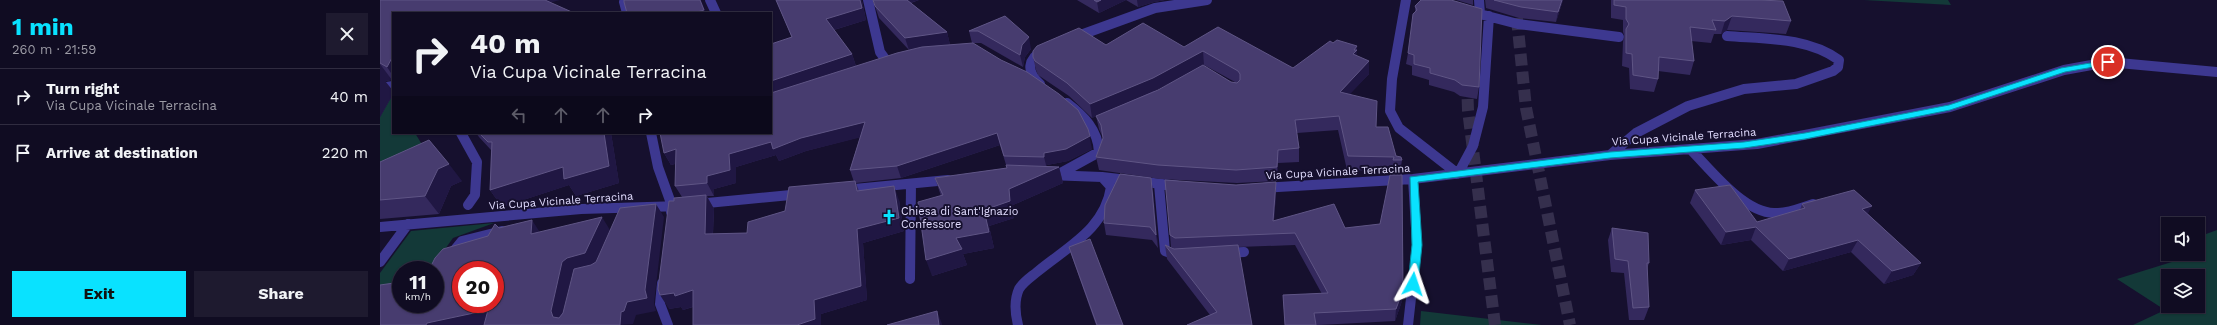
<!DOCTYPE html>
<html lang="en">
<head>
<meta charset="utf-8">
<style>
	:root { --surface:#100c22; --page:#1e1a2f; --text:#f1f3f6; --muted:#9c9ba5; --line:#302c40; --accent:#09e2ff }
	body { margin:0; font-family:"Work Sans",sans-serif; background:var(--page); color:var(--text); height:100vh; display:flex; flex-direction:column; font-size:15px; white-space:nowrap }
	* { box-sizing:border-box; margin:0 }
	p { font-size:13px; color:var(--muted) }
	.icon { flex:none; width:22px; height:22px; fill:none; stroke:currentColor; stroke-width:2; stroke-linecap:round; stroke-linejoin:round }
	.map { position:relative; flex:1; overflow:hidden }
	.drawer { display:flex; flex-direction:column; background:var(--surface); width:380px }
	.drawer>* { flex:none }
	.hud { position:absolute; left:12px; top:12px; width:380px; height:122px; border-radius:0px; box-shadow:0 1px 3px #0004,0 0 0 1px var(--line); background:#100c22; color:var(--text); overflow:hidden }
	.buttons { position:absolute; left:1781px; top:217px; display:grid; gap:8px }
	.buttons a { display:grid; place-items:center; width:44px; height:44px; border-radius:0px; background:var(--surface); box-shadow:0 1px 3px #0004,0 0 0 1px var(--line); font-size:20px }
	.speed { position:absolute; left:12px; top:261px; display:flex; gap:8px; font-size:20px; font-weight:700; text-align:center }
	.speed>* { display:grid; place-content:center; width:52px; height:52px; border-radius:50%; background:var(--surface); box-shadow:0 1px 3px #0004,0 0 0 1px var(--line); line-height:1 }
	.speed small { font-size:10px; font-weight:400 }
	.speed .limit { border:6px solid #d22; background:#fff; color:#111 }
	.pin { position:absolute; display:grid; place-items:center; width:34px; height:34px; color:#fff; margin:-17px; border:2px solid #fff; border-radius:50%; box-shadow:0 1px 4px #0007 }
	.me { position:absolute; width:44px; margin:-22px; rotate:5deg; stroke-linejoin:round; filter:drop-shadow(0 0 3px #0008) }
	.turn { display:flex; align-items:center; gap:14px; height:84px; padding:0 12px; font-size:18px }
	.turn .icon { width:52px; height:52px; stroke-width:2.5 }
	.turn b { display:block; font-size:28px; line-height:34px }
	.lanes { display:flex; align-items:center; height:38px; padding:0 12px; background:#0003; justify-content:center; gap:20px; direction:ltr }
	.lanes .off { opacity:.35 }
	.round { display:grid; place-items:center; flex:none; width:42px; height:42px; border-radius:0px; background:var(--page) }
	.head { display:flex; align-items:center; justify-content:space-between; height:68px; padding:0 12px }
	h1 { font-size:24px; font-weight:700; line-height:30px; color:var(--accent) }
	.button { display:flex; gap:8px; margin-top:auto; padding:8px 12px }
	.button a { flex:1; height:46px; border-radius:0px; background:var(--accent); color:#111; font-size:16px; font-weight:700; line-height:46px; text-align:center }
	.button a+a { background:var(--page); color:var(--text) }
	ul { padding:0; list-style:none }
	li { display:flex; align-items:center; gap:12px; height:56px; padding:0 12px; border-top:1px solid var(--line) }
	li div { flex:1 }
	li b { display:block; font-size:15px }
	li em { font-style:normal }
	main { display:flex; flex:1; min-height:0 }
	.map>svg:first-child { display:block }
</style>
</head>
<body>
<main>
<section class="drawer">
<div class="head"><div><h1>1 min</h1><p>260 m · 21:59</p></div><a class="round"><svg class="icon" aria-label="close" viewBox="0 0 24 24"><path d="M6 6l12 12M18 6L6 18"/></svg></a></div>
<ul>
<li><svg class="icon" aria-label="right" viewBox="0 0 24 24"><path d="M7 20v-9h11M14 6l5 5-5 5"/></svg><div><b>Turn right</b><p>Via Cupa Vicinale Terracina</p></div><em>40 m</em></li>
<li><svg class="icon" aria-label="arrive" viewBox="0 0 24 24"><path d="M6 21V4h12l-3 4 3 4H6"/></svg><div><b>Arrive at destination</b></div><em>220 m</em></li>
</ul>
<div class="button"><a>Exit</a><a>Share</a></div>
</section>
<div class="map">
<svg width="1837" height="325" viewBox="0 0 1837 325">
	<rect width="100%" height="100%" fill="#16102e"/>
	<path fill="#133938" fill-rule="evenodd" d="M1484,0H1568L1571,5Z
		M12,96L13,133H35L52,161L0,169V117Z
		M114,223L73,238L50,270H21V285L0,286V273L31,231Z
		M1837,230V325H1753L1785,310L1737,279L1811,256L1809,254H1818V237ZM1788,276H1818V306H1788Z
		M1041,311L1162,325H1040Z"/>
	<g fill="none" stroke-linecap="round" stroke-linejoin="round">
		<path stroke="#352f4d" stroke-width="12" stroke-dasharray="12 6" stroke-linecap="butt" d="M1137,0V19L1146,108L1190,325
			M1087,81L1088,110L1115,325"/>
		<path stroke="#3d3890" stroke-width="10" d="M330,0L336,13
			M488,0L500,52L508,63
			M1026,0L1012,79L1010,111L1019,128L1078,174L1093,146L1103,107L1109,16
			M1099,0L1100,14
			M244,2L247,13
			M1088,11L1138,24L1239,37
			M695,37L775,8L827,0
			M660,84C646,72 647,59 664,50
			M0,88L13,86
			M81,133L97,162L95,195L88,205
			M271,133L278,167L292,206L291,212
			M1311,150C1331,170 1363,212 1394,213C1407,214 1420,208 1433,204
			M1230,155L1256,133L1308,106L1364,89L1416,84L1453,71L1458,67L1459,60C1427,37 1384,39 1347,36
			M679,174L719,152C718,130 704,116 687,103
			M668,175L722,177L799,186
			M779,185L785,251L798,256
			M883,188L1033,179L1230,155L1377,144L1570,107L1684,70L1728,62L1837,72
			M464,190L568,180
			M317,204L421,194
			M0,227L201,209L301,206
			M845,253L864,252
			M0,262L28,224
			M55,274L82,241L122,231
			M530,279L531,184
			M282,283L280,304L288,325
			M638,325C635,313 634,300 639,289C643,282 651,277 657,272C687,247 725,229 731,187L722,177
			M1028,325L1037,245L1033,179"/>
	</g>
	<path fill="#34295d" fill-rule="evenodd" d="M0,0L13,13V80H12L5,81L13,91V94L0,117Z
		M396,0H482V1L486,20L454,30L472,54L476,66L529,50L499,18L493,0H539L531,3L567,32L570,45L563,46L712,149L688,161L667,165V166L679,167L683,183L633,205L634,218L609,226L614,248L583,254L587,265L552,276L561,196L555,178L627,168L620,145L521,178L476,183L479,191L519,200L524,231L483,243L487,300L441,314L313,307L303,310L301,307L289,309L294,201L302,197L295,186V164L291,165L284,153L391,133L412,38ZM480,137L470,170L474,182L405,211L367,233L333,234L334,209L327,196H334V189L356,183V167L396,155L399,161L426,151Z
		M697,0H785L774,2L758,7L746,0L719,13Z
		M1076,0H1093V5Z
		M1105,0H1183L1176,22L1139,18L1106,8Z
		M1231,0H1378L1411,21L1406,34L1347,30L1341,34H1334L1331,43L1311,41L1314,61L1310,75L1278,71V79L1274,92L1250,89L1249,68L1242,66L1243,42L1244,35L1243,32V20L1231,18Z
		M1035,6L1099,87L1097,99L1080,96L1074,92L1049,85V80L1032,75V66L1026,64L1028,53L1035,13Z
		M625,16L651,49L645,57L643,67L601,43H592L589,31Z
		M953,43L977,46L976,56L989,61V74L969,94L996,127L1016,156L1022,160L1020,173L1012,174V171L967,170L958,130L917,133L919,148V162L898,163L897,181L857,183L780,179L719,170L716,157L723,138L719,129L716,116L712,118L689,96L658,75L656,70L653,57L726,45L804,47L913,68ZM824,65L855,82L774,91Z
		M96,133H231L239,183L196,196L189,185L122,207L110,190L111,150L99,137Z
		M0,162L82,181L71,186L59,214L0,219Z
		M896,182V194L894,220L965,228L1023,290L1022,301L1015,321L939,325H905L903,295L942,294L915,245L858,247L872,325L830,315L787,259L785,245L795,249L791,247L790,235L856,185Z
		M1315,190L1377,222L1420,210L1422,204L1488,214L1541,263L1533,275L1504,284L1471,252L1403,271L1371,240L1341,245L1310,203Z
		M773,191L778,248L772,240L726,235L724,223Z
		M1232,228L1269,263L1267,269L1269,307L1264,320H1249L1244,273L1231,272L1228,240Z
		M689,247L743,325H716L691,254Z"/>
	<path fill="#201743" d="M150,0H180L154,7Z
		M320,0H321L326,13H314Z
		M480,0H482V1L486,20L450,31L446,19Z
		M521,0H539L523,5Z
		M721,0H746L719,13L717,2Z
		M757,0H785L774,2L758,7Z
		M1182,0H1183L1176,22L1178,12Z
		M1352,16L1347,30L1341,34L1345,21Z
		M567,32L570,45L529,50L525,38Z
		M649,37L651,49L645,57L643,67L640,55L642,45Z
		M977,46L976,63L973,54L974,50Z
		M823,51L824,65L774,91L712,118L710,104Z
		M472,54L476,66L391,95V81Z
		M13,56V76L7,67Z
		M989,61V74L959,106L960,92Z
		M0,64L12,80L5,81L13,91V94L0,117Z
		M485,122L490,135L426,151L399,161L396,155L356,167V183L334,189V196L327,183V176L349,154L391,142L421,138Z
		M708,129L712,149L688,161L667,165V169L664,157V153Z
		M224,133H231L239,183L196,196L189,185L122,207L110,190Z
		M617,133L620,145L521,178L517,166Z
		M296,149L303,162L291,165L284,153Z
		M898,150V163L897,181V167Z
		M69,164L82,181L71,186L59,214L45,196L58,169Z
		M679,167L683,183L633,205L634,218L609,226L614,248L583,254L587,265L552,276L546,260L576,238L604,210L629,189Z
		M771,178L773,191L778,248L776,235Z
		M896,182V194L893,233V221Z
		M514,186L519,200L524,231L483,243L487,300L441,314V325H417L434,300L477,229Z
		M326,195L334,209L332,248L325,234Z
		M276,204L284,217L274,303L276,311L256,315L253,324L240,325L241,312L247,302L265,290Z
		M1492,206L1485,219L1482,209Z
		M222,217L230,230L214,266L196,271L192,275L181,324L173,317L171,311L182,262Z
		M152,220L161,234H151Z
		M1376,227L1371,240L1341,245L1346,232Z
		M1478,240L1471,252L1403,271L1409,259Z
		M1541,263L1533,275L1504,284L1512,271Z
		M313,290L321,304L303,310L301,307L289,309L280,295Z
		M1023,290L1022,301L1015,321L1016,309Z
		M108,310L110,325H46L47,323Z
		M557,311L562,324V325H559Z"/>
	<path fill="#473c6f" stroke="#5f5585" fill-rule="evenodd" d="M0,0H165L194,13H13V56L7,67L0,63Z
		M244,0H320L324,10L314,13H247L244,2Z
		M396,0H480L482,8L446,19L472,54L391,81V44L412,37Z
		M493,0H527L567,32L525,38L495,6Z
		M714,0H721L717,2Z
		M1041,0H1071L1102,9L1099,87L1082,85L1075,80L1050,73V68L1034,64V55L1028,53L1033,14L1037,10L1035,6Z
		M1114,0H1182L1178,12L1141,7Z
		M1234,0H1378L1403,1L1411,21L1352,16L1345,21L1332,20L1336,30L1310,27L1314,61L1279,57L1278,79L1253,75L1252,54L1246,53V29L1249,24L1246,19V7L1234,5Z
		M625,16L649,37L642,45L640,55L598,31H589Z
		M763,23L804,47L838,27L913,68L950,41L953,43L957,40L977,46L974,50H977L973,54L989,61L960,92L997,101L996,127H1008L1016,156L1021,157L1022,160H1013L1014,157L968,156L959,116L915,120L919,148L898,150L897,167L856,170L778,165L716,157L723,138L721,125L716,116L778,90L823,65L851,82L857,83L860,80V74L858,71L823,51L773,78L710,104L687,83L655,61L653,57V51L657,46L699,28L726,45Z
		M593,43L621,60L647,72L679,94L698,110L708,129L710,136L686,149L664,153V157L624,156L617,133L517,166L470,170L485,122L421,138L393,149L391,142L349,154L350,170L327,176V183L295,186L296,149L284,153L280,133H391V93L517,53L542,47Z
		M99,133H224L229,166L184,179L183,167L110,190L112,142H108Z
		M49,140L69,164L58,169L45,196L0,200V162Z
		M626,165L679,167L629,189L630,201L604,210L609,232L576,238L582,249L546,260L538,202L563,195L555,178L627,168Z
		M740,174L771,178L776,235L770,227L724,223L725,205Z
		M1010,175H1022L1023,290L1016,309L934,313L936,325H905L903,295L948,293L915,233L795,238L790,235L785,180L856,185L896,182L893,221L954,204L965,228L1000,224Z
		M475,181L477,191L514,186L519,218L477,229L481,286L434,300L435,319L417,325H313V290L295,296L294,293L280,295L278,289L289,201H294V198L326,195L325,234L367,233L368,222L405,211L409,187Z
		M1350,185L1377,222L1425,208L1422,204L1474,190L1492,206L1482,209L1541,263L1512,271L1478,240L1409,259L1376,227L1346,232L1315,190Z
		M276,204L265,290L267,298L247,302L244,311L241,312L240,325H104L108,310L47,323L46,325H0V285L21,282V304H55V270H49L55,258L63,249L108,236L115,224L119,228L152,220L151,234L222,217L205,253L187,258L182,262L171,311L173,317L179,318L183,313L194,269L211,265L216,262L240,208ZM81,270H115V304H81Z
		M1232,228L1268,233L1269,263H1267L1269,307L1253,308L1248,261L1235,259Z
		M710,239L743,325H717L689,247Z
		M785,245L794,249L858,245L872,325H807L837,312Z
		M557,311L559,325H507Z"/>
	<path fill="#09e2ff" stroke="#0693a6" d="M1728,60L1731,61V64L1685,72L1570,110L1425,139L1364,148L1230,158L1038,182L1042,245L1038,284L1033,288L1028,284L1032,245L1030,177L1230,152L1364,142L1425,133L1569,105L1681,68Z"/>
	<defs>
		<g id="church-bare" transform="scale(1.2)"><path d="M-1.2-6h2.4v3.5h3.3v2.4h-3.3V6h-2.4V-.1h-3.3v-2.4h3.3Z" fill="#09e2ff" stroke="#16102e" stroke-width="2.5" paint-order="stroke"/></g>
	</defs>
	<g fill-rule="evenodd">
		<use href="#church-bare" x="509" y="217"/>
	</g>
	<g text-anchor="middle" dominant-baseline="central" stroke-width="4" stroke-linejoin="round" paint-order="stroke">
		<g font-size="11" fill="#e2ddff" stroke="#16102e">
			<text transform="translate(1304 137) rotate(-4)">Via Cupa Vicinale Terracina</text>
			<text transform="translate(958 172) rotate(-3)">Via Cupa Vicinale Terracina</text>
			<text transform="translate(181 201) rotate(-4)">Via Cupa Vicinale Terracina</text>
		</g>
		<g font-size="11" fill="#e2ddff" stroke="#16102e" text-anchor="start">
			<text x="521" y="211">Chiesa di Sant'Ignazio<tspan x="521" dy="13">Confessore</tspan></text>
		</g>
	</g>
</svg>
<div class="buttons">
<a><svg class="icon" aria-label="sound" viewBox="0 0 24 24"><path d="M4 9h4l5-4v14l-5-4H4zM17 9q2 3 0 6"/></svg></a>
<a><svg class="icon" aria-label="layers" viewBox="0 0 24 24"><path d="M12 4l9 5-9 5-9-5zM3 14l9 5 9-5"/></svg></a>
</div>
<div class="speed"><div>11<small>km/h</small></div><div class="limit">20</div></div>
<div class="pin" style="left:1728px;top:62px;background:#d93025"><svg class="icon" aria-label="arrive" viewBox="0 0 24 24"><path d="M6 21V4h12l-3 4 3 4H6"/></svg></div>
<svg class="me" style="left:1033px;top:284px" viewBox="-20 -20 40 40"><path d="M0-17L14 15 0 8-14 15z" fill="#09e2ff" stroke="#fff" stroke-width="4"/></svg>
<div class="hud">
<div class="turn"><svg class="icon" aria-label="right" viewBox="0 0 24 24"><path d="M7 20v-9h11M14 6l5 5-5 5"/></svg><div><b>40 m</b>Via Cupa Vicinale Terracina</div></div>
<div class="lanes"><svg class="icon off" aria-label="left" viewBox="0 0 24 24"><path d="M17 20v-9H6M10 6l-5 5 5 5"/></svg><svg class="icon off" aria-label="ahead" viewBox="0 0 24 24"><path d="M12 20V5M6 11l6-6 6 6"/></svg><svg class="icon off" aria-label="ahead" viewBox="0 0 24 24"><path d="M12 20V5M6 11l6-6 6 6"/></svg><svg class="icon" aria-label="right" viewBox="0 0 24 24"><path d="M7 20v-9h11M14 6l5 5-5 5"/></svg></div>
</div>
</div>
</main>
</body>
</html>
